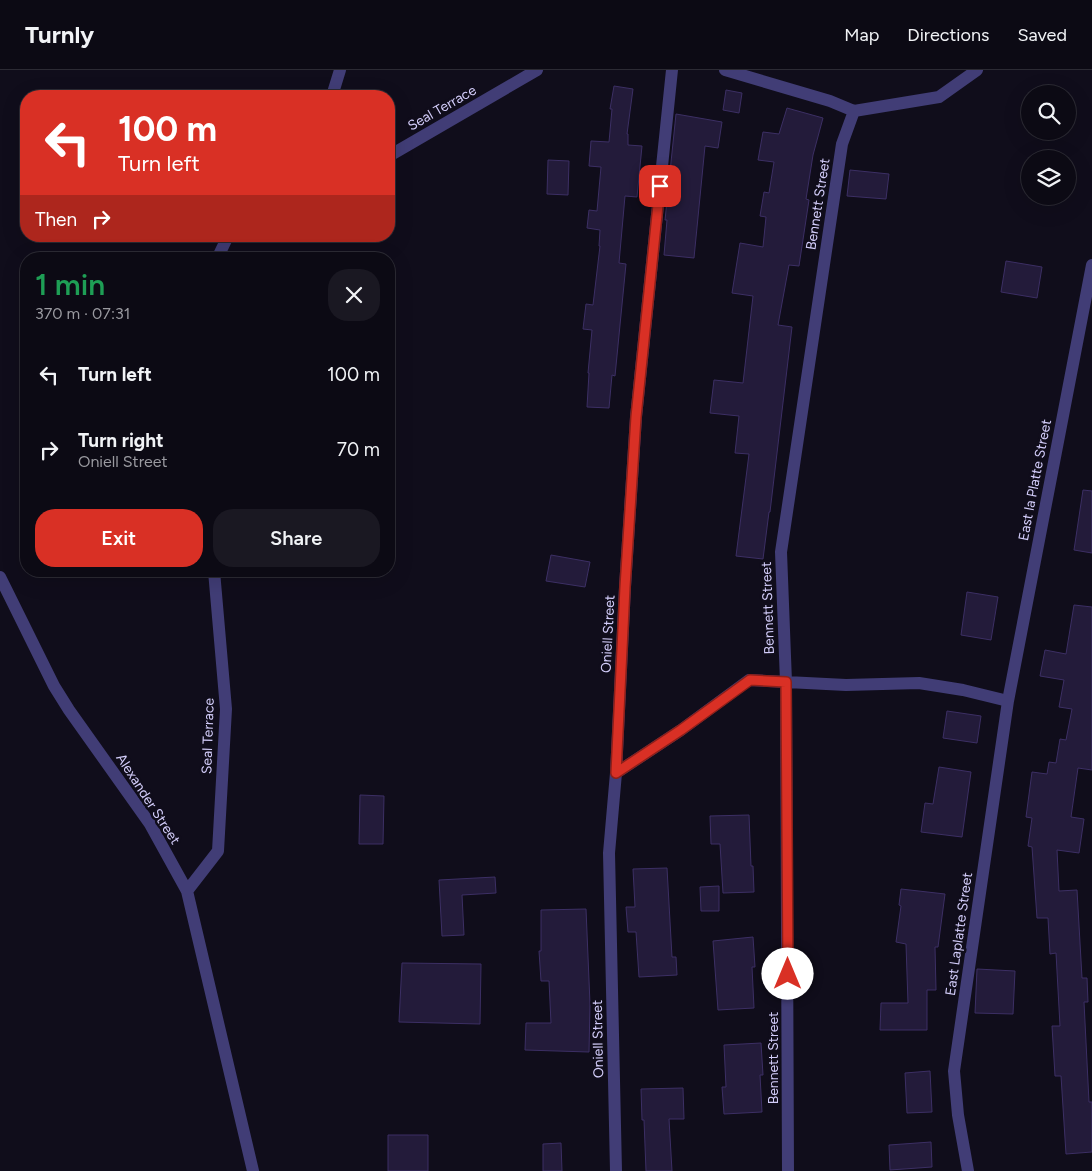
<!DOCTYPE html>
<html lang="en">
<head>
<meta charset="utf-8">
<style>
	:root { --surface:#0c0a14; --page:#1a1822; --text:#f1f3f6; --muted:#9a9aa0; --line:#2c2b34; --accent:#d93025 }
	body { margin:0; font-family:Figtree,sans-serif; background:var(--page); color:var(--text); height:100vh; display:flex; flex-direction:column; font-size:19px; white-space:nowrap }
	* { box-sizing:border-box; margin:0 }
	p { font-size:16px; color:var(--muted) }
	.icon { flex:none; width:28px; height:28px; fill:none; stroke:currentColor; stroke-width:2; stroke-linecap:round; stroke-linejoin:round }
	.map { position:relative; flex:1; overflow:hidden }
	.drawer { position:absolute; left:20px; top:182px; width:375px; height:325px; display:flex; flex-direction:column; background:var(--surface); border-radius:20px; box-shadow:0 5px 20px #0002,0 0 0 1px var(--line) }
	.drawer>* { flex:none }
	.banner { position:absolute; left:20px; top:20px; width:375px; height:152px; border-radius:20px; box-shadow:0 5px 20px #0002,0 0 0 1px var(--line); background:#d93025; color:#fff; overflow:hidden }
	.fabs { position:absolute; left:1021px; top:15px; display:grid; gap:10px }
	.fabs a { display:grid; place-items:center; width:55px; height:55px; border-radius:50%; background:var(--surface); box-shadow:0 5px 20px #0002,0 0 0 1px var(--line); font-size:25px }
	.pin { position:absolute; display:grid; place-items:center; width:42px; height:42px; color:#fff; margin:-21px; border-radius:10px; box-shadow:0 2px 8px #0006 }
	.me { position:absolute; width:55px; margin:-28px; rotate:0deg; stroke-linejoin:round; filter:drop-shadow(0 0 4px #0008) }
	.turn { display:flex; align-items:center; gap:18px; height:105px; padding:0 15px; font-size:22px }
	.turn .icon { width:65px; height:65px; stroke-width:2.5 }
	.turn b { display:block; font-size:35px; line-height:42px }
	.then { display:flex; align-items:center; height:48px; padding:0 15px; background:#0003; gap:10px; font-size:19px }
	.round { display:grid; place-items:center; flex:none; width:52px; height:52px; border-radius:20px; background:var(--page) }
	.headline { display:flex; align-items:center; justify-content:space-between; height:85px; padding:0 15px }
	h1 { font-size:30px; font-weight:600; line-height:38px; color:#1e9e55 }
	.cta { display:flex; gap:10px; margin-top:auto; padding:10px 15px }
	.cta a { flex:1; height:58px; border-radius:20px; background:var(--accent); color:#fff; font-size:20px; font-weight:600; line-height:58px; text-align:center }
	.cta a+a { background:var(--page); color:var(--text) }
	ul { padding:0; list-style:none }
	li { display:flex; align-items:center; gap:15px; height:75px; padding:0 15px }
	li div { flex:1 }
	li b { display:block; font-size:19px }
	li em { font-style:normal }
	header { display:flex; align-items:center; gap:30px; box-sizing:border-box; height:70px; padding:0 25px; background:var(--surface); border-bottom:1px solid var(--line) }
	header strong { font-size:24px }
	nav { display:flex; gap:28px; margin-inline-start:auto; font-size:18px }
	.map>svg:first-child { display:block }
</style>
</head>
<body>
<header>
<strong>Turnly</strong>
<nav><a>Map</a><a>Directions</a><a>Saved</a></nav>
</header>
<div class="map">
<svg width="1092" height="1101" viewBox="0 0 1092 1101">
	<rect width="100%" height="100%" fill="#100d1b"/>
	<path fill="#231b3a" stroke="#3c2f64" d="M614,16L633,19L627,64H628V75L642,76L637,127L625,126L619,193L626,194L615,306L612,305L609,338L587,337L589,303H588L592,260L583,259L586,234L593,235L600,176H599L600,160L587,158L589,140L597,141L601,97L589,96L591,71L609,72L612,39H610Z
		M726,20L742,23L739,43L723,40Z
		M787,38L823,48L813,85L806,129L809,130L799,196L789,195L778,255L792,257L770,442H769L763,489L736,486L749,384L735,383L739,346L710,343L714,310L743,313L753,226L732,223L740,173L763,177L766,147L760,146L764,122L769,123L774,92L758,90L763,62L779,64Z
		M676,44L722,52L718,78L705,76L694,188L664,185L667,150H665Z
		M548,90L569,91L568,125L547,124Z
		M850,100L889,104L886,129L847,126Z
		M1006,191L1042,197L1037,228L1001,222Z
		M1083,420L1092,421V483L1074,480Z
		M551,485L590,492L585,517L546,511Z
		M967,522L998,527L991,570L961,565Z
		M1074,535L1092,537V700L1078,698L1071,747L1084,749L1079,783L1057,780L1059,821L1077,820L1082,908H1087L1088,932H1084L1089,1032H1092V1082L1066,1084L1061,1006H1055L1052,956H1060L1056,883L1050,884L1048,848H1037L1032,777L1028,776L1032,748L1026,747L1032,702L1047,704L1049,692L1056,693L1060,669L1066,670L1072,639L1059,637L1064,610L1040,606L1045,580L1066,584Z
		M947,641L981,646L977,673L943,668Z
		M939,697L971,702L962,767L921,762L925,733L933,734Z
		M360,725L384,726L383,774H359Z
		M749,745L751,796H753L754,822L723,823L720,774H711L710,746Z
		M667,798L672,887H676L677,905L639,907L636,862H628L626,837H635L633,799Z
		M495,807L496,823L462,825L464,865L442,866L439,810Z
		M719,816V841H701L700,817Z
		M901,819L945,824L938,877H935L936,920H927V960H880L881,933H908L906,874L896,872L901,836L899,835Z
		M586,839L590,934L589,982L525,980L526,953H551L549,911H541L539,881H541V840Z
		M753,867L755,897H752L754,938L718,940L713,871Z
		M402,893L481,894L480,954L399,952Z
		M977,899L1015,901L1013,944L975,943Z
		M761,973L763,1005H760L762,1042L724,1044L722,1017H726L724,975Z
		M930,1001L932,1042L907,1043L905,1003Z
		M683,1018L684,1049H669L672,1101H646L644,1050H642L641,1019Z
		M388,1065H428V1101H388Z
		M931,1072L932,1097L890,1100L889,1075Z
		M561,1073L562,1101H543V1074Z"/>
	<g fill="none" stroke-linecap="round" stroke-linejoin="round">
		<path stroke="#413d76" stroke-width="12" d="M725,0L830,31L854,41L939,27L977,0
			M332,26L340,0
			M389,86L537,0
			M217,189L228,166
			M0,507L54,616L69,640L150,754L187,821L253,1101
			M616,703L681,660L749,610L846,615L919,613L963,620L1008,631
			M187,821L218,781L226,639L214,501
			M616,1101L609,783L616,703L625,517L636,347L672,0
			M788,1101L786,612L781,482L842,74L854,41
			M968,1101L958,1045L954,1001L1008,631L1092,195"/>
	</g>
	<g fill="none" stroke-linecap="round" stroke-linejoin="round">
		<g stroke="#8d1f18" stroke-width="12">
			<path id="route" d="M660,116L636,347L625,517L616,703L681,660L750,610L786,612L788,904"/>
		</g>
		<use href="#route" stroke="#d93025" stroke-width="9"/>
	</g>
	<g text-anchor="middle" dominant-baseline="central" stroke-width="5" stroke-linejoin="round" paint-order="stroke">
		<g font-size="14" fill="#d3cdfa" stroke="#100d1b">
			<text transform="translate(442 38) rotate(-30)">Seal Terrace</text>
			<text transform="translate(818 134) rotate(-81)">Bennett Street</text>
			<text transform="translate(1035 410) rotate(-79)">East la Platte Street</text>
			<text transform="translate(768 538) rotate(-92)">Bennett Street</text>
			<text transform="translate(608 564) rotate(-87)">Oniell Street</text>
			<text transform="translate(208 666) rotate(-88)">Seal Terrace</text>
			<text transform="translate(148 729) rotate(57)">Alexander Street</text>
			<text transform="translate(959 864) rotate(-82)">East Laplatte Street</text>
			<text transform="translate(598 969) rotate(-91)">Oniell Street</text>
			<text transform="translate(773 988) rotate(-90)">Bennett Street</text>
		</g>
	</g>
</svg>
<div class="fabs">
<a><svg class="icon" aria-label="search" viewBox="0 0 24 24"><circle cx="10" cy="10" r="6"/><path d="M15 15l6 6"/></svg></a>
<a><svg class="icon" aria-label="layers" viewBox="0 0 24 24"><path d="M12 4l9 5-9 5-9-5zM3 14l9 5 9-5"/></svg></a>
</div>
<div class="pin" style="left:660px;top:116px;background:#d93025"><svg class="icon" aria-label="arrive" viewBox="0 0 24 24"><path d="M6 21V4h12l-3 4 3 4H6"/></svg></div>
<svg class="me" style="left:788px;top:904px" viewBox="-20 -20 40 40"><circle r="19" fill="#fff"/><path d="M0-13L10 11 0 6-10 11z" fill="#d93025"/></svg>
<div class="banner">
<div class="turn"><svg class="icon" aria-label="left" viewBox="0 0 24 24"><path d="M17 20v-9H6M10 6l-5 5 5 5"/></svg><div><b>100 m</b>Turn left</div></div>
<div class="then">Then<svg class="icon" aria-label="right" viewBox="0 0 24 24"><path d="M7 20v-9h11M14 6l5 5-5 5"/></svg></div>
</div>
<section class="drawer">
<div class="headline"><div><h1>1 min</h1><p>370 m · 07:31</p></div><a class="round"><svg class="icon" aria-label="close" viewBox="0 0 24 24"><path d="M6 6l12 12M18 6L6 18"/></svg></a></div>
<ul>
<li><svg class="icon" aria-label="left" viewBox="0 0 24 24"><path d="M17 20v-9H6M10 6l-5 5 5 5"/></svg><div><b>Turn left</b></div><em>100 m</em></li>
<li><svg class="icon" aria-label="right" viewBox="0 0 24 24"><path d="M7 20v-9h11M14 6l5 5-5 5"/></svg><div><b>Turn right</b><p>Oniell Street</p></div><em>70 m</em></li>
</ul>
<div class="cta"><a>Exit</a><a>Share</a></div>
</section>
</div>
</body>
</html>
